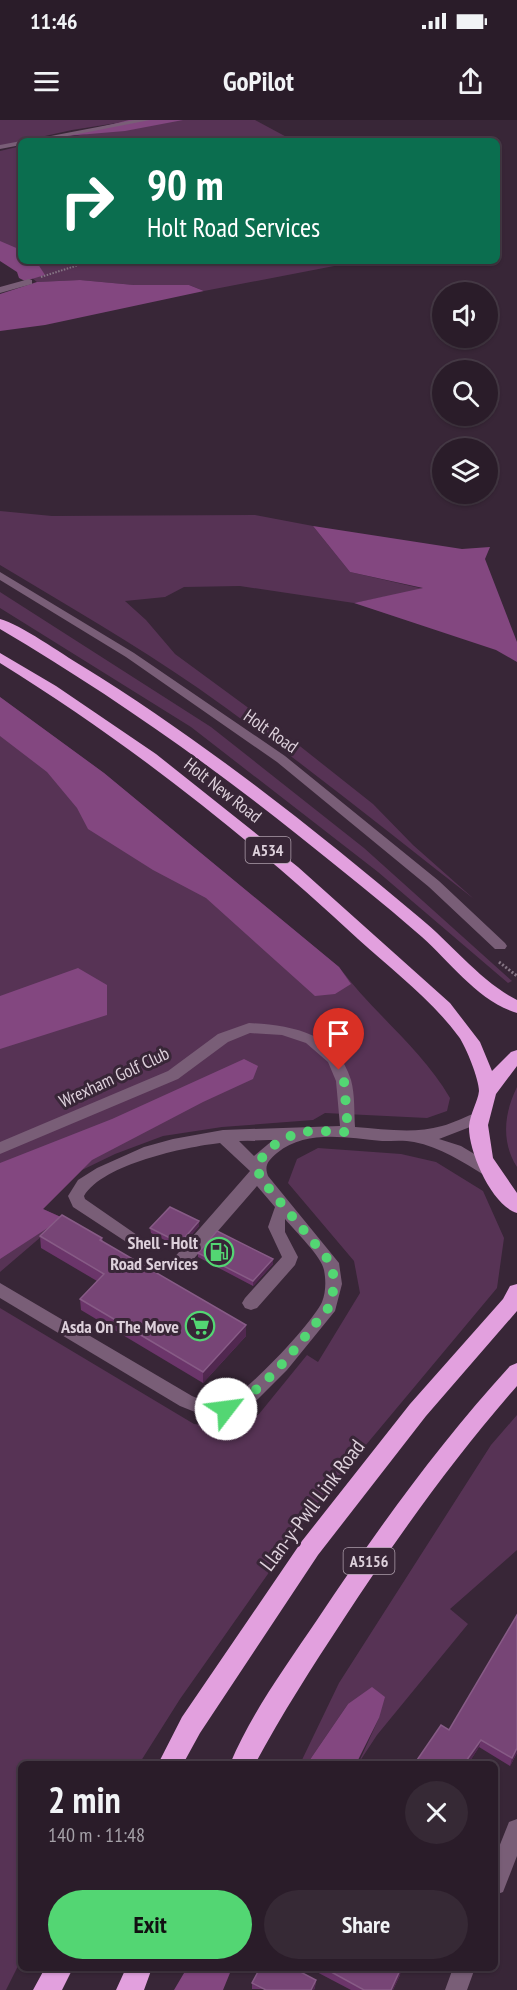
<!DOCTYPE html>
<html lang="en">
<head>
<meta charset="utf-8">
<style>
	:root { --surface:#2a1c29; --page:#362935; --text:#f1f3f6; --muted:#a5a1a8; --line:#463a46; --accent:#53d673 }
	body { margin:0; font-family:"PT Sans Narrow",sans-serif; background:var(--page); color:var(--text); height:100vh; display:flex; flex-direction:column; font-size:22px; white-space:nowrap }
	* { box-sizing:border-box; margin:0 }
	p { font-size:20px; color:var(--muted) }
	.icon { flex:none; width:33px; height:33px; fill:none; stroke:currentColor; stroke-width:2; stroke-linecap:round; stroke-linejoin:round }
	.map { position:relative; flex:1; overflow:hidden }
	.drawer { position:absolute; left:18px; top:1641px; width:480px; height:210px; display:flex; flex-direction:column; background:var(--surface); border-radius:9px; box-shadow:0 2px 4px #0004,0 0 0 2px var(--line) }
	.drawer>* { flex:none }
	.banner { position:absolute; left:18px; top:18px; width:482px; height:126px; border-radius:9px; box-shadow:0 2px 4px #0004,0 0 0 2px var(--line); background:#0b6e4f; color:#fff; overflow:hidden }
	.buttons { position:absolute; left:432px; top:162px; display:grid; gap:12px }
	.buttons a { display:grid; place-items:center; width:66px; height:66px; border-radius:50%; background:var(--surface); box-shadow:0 2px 4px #0004,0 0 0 2px var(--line); font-size:30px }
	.pin { position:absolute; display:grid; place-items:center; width:51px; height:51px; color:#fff; margin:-62px -26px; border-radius:50% 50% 50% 0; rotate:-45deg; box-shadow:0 0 6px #0007 }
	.pin .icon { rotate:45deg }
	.me { position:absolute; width:66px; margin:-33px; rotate:60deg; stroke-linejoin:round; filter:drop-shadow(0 0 4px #0008) }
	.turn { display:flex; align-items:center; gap:21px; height:126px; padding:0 30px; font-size:27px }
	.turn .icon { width:78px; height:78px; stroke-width:2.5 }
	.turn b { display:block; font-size:42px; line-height:51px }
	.round { display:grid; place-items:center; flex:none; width:63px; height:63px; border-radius:32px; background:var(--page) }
	.head { display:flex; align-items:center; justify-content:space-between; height:102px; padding:0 30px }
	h1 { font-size:36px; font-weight:800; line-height:45px }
	.action { display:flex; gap:12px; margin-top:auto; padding:12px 30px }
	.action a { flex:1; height:69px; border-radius:36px; background:var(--accent); color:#111; font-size:24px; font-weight:800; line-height:69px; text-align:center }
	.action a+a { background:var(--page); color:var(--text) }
	.status { display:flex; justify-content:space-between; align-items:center; height:42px; padding:0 30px; background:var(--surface); direction:ltr }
	.status svg { height:16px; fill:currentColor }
	header { display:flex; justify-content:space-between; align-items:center; height:78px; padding:0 30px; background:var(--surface); font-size:27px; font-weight:800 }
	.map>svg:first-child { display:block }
</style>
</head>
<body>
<div class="status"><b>11:46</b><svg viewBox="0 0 49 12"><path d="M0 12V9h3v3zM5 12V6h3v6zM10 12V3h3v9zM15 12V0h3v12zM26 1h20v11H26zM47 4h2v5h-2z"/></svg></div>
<header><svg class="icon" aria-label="menu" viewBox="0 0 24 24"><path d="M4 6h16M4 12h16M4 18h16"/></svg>GoPilot<svg class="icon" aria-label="share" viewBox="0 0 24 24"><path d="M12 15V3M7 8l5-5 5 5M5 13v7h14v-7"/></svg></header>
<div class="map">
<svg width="517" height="1870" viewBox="0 0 517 1870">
	<rect width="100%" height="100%" fill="#382637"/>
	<path fill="#573355" d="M0,0H136L72,10L0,26Z
		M168,0H255L294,21H45Z
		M21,26V141H360L204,171L189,165H134L80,160L37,162L0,133V31Z
		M0,391L52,396L255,395L313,406L350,452L424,469L354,483L240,466L184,467L165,477L125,481L146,500L175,534L296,623L373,684L413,725L474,779C383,708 293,635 198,568C134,524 67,485 0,445Z
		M0,472L211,607L364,728L512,861L508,863L378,752L191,607L0,488Z
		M0,577L104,653L339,847C373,893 421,928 450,978L447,991L427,998L325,993L313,1000L222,1007L163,1016L115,1034L82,1050L43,1089L63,1098L0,1152Z
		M517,967V1047C501,1022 504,993 517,967Z
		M318,1028L401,1034L436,1042L483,1071L504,1118L497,1168L320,1380L180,1579L139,1644H21V1840L6,1870H0V1188L194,1304L230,1308L259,1294L307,1235L318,1242L360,1173L354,1141L288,1063L297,1039Z
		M517,1295V1430L450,1489L468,1504L377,1615L358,1644L379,1598L348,1584L307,1644H300L339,1563L491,1325Z"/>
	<path fill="#834780" d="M129,0H183L125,11L66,16Z
		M0,121L21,130V141H36L45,155L25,161L19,158L17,152L0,141Z
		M80,160L134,165H189L204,171L45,205L0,211V174L37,162Z
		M313,406L462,429L490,427L485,439L517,522V542L496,530L354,483L423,468L350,452Z
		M0,577L104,653L339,847L351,864L335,874L315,876L206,778L153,750L88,709L77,688L47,652L0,616Z
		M78,848L107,865V895L0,929V876Z
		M244,939L258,946L253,959L203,982L92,1040L43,1089L63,1098L0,1139V1043L112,999Z
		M372,1567L385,1577L379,1598L356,1644H307L348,1584Z
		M187,1848H232L223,1870H174Z"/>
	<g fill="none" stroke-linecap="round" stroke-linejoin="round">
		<path stroke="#867685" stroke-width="2" stroke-dasharray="1.5 1.5" stroke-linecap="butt" d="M41,157L91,141"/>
		<path stroke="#867685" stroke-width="3" stroke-dasharray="2 2" stroke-linecap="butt" d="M499,842L517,856"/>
		<path fill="#795e77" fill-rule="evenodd" d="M134,0H150L42,21H25Z
			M21,21V25L0,29V25Z
			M29,159L32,160V164L0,173V167Z
			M0,452L134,533L285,636L439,761L505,823L507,826L505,829H495L429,767L277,642L126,537L0,460Z
			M249,903C291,905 337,913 351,960C355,974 354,992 355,1007C384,1009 414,1014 442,1006C454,1003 466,996 478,992L483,994L486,998L483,1002L439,1019L461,1026L496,1047L498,1051L496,1055H484C463,1042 440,1027 414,1022C405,1020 393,1021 382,1021C347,1018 307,1009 277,1033C268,1041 264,1045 268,1056L339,1143L342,1164L335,1191L287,1250L258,1279L245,1289L221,1297L205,1296L180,1286L0,1178V1163L192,1276C202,1280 212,1284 223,1282C243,1278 314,1201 322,1182C326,1172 326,1160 324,1150C322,1137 295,1111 285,1099V1112L298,1137L295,1145L257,1188L251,1190L245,1188L242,1183L245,1178L282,1137L268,1107L275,1087L257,1066L184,1150L178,1151L172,1150L170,1145L172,1140L250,1051L220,1023C185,1027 103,1044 84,1076L85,1079L137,1115L139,1119L137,1123L131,1125L73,1087L68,1076L78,1060L97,1048L144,1027L173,1019L223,1010L340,1006L336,961L328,942L306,923L282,915L250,913L228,922L178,959L0,1034V1022L168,951L218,914ZM269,1020H273L254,1036L239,1021Z
			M517,1699V1736L503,1772L495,1775V1737L509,1702Z
			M453,1848H475L467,1870H445Z"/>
		<path fill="#e2a0de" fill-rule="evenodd" d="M0,499C20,504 62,534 82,546C202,620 313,708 420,798C452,824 480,861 517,880V893C479,882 450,842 422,817C382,782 340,749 299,716C204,640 105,571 0,509Z
			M0,533L56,566L156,634L298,747L450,883L480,922L492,951L511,932L517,930V946L496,974L488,1005L493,1038L517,1073V1093C492,1086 468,1031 469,1006C470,994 478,981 479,971C479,959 466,927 459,917C431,879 392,850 358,819C247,716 129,623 0,543Z
			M517,1164V1191L426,1296L318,1435L200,1613L183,1644H158L182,1597L302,1421L410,1284L503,1179L510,1166Z
			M517,1243V1266C453,1339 396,1419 343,1500C312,1547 282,1594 255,1644H230C252,1592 286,1546 317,1500C376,1411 438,1325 510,1246Z
			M45,1848H73L62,1870H33Z
			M126,1848H152L144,1870H116Z"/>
	</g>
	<path fill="#6b356a" d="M199,1106L180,1128L151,1113L150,1108Z
		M40,1116L102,1118L103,1122L246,1216L203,1263L81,1190L80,1179L97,1161L41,1128Z
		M198,1133L273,1144L253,1166L198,1137Z
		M517,1495V1633L510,1646L479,1627L468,1644H415L449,1610Z
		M313,1848H401L400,1855L393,1870H351L313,1850Z
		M316,1860L315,1867L314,1870L252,1869V1863Z"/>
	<path fill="#512850" d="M199,1101V1106L180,1128V1123Z
		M273,1139V1144L253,1166V1161Z
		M246,1205V1216L203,1263V1252Z
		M481,1620L479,1627L468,1644H464Z
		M517,1628V1633L510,1646L512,1638Z
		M401,1848L400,1855L393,1870H391Z
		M316,1860L315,1867L314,1870H311Z"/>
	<path fill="#774576" stroke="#875b86" stroke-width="1.5" d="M170,1087L199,1101L180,1123L150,1108Z
		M62,1095L102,1118L100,1120L246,1205L203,1252L80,1179L104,1154L40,1116Z
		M217,1111L273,1139L253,1161L198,1133Z
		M517,1495V1628L512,1638L481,1620L464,1644H417L415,1643L441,1605L449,1610Z
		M260,1848H293L316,1860L311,1870H266L252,1863Z
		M324,1848H401L391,1870H364Z"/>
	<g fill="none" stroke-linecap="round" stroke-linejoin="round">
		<path stroke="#53d673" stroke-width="10" stroke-dasharray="0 18" d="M226,1289C268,1270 300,1221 330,1186C334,1170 335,1159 331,1143L261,1059L257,1048C263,1029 284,1016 304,1012C318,1010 334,1012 348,1012L344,961L339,950"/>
	</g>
	<defs>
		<g id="fuel-ring" transform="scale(1.5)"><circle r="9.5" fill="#382637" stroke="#53d673" stroke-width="1.5"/><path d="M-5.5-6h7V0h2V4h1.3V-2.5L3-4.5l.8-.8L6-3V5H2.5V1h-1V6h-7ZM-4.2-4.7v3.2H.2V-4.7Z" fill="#53d673"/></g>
		<g id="supermarket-ring" transform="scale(1.5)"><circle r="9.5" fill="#382637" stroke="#53d673" stroke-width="1.5"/><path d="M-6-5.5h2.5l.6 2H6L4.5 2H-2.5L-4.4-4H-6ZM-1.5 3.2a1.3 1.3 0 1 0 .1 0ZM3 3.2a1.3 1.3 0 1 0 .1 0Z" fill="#53d673"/></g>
	</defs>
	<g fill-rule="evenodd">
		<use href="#fuel-ring" x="219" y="1132"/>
		<use href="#supermarket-ring" x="200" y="1206"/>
	</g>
	<g text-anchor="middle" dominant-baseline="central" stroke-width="6" stroke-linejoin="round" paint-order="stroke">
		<g fill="#382637" stroke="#ac9daa" stroke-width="1.5">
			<rect x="245.5" y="717" width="45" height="26" rx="4.5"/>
			<rect x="343.5" y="1428" width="51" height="26" rx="4.5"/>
		</g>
		<g font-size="16" font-weight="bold" fill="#ddd0db">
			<text x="268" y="730">A534</text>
			<text x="369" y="1441">A5156</text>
		</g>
		<g font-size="18" fill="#ddd0db" stroke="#382637">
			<text transform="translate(271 611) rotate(35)">Holt Road</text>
			<text transform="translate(223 670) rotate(38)">Holt New Road</text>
			<text transform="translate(114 957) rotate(-25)">Wrexham Golf Club</text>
		</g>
		<g font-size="18" font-weight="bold" fill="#ddd0db" stroke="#382637" text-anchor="end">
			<text x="198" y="1122">Shell - Holt<tspan x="198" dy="21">Road Services</tspan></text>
			<text x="179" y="1206">Asda On The Move</text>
		</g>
		<g font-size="21" fill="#ddd0db" stroke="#382637">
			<text transform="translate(312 1385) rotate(-53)">Llan-y-Pwll Link Road</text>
		</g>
	</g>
</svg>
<div class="buttons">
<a><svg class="icon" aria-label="sound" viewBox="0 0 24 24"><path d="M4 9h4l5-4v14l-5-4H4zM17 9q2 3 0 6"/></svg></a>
<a><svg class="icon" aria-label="search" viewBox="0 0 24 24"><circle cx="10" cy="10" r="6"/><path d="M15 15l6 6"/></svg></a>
<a><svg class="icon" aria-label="layers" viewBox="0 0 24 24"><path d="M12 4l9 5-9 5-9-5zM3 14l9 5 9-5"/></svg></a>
</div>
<div class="pin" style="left:339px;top:950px;background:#d93025"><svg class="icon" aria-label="arrive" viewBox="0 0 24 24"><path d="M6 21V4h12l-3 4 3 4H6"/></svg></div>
<svg class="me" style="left:226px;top:1289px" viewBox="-20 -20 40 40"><circle r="19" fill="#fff"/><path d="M0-13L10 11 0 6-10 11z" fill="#53d673"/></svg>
<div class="banner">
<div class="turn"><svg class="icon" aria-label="right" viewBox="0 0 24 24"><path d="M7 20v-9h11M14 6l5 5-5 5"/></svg><div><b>90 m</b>Holt Road Services</div></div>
</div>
<section class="drawer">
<div class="head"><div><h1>2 min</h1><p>140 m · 11:48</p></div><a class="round"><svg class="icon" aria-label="close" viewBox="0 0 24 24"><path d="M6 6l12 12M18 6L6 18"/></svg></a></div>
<div class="action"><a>Exit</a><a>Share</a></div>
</section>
</div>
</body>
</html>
